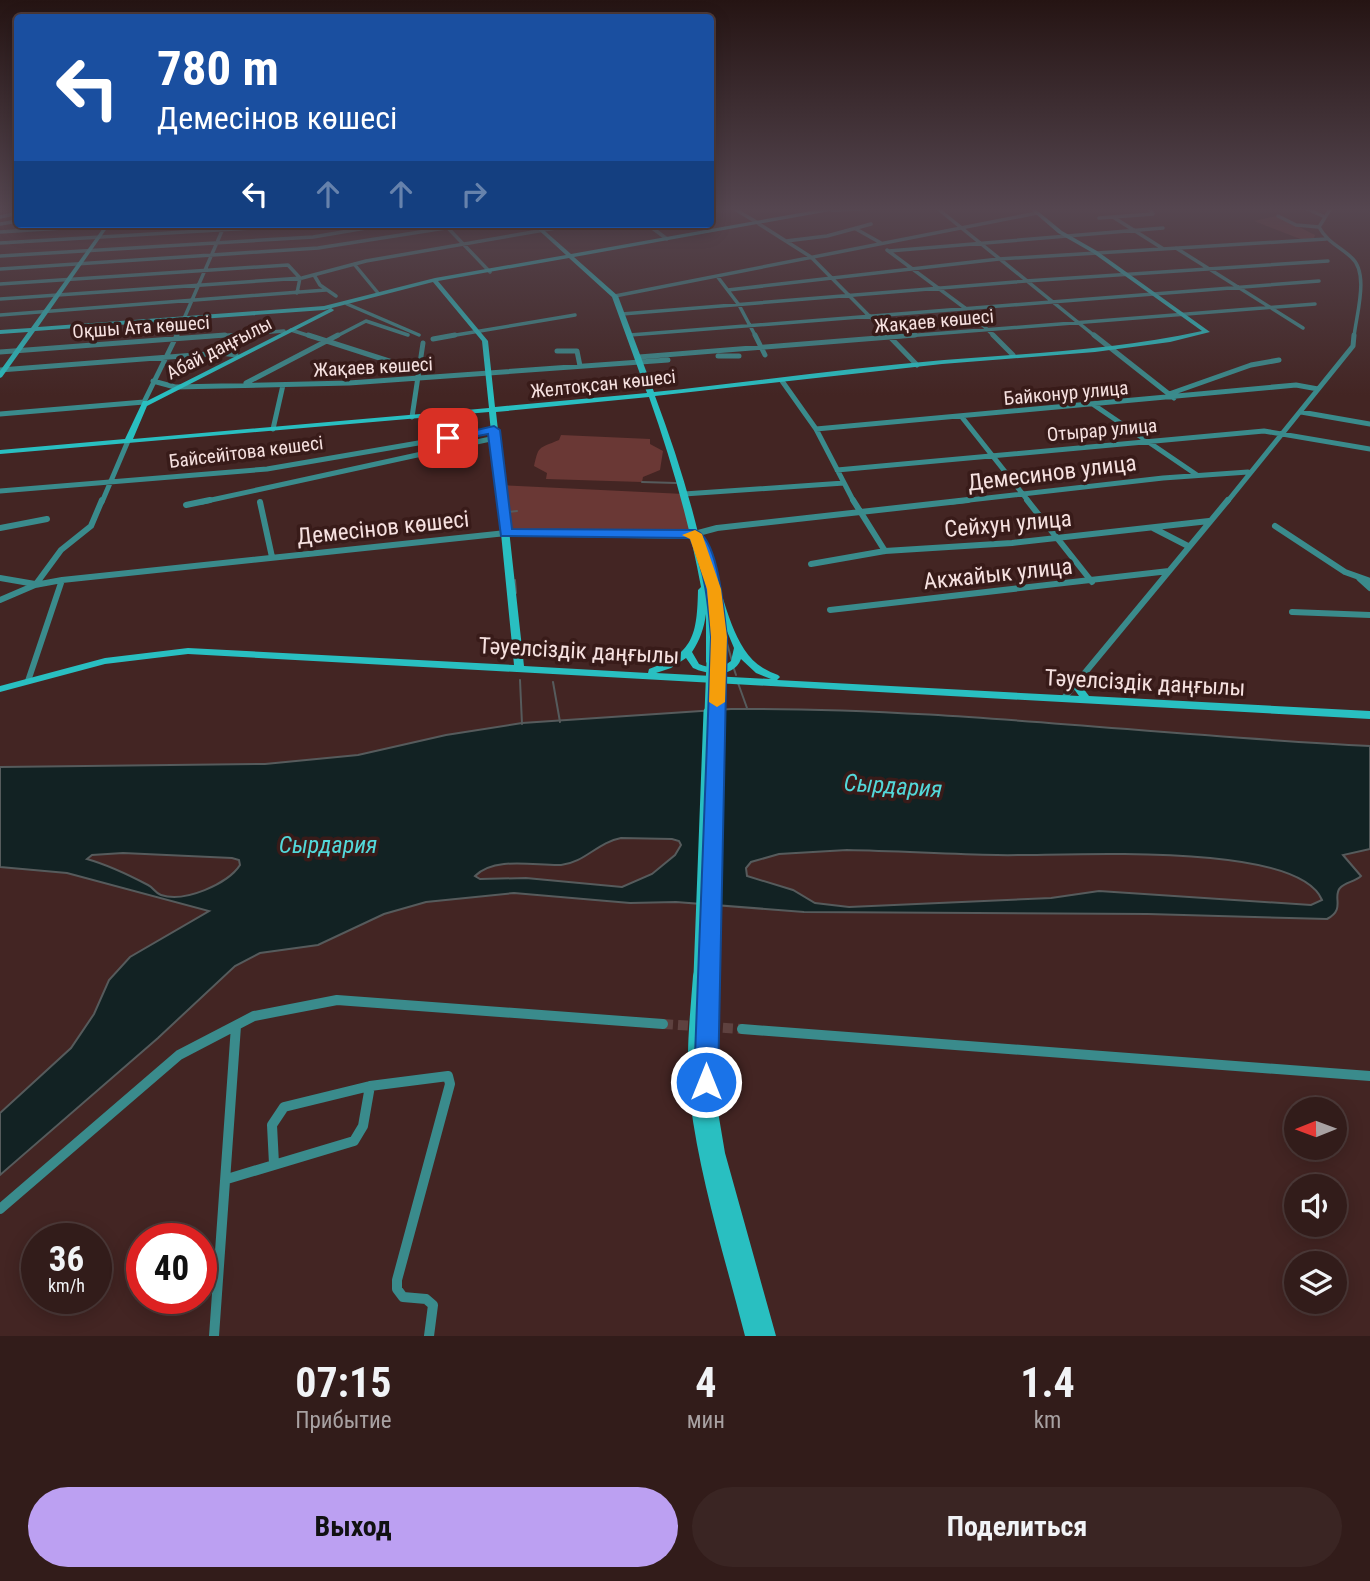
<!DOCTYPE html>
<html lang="ru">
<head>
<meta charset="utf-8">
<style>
	:root { --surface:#321c1a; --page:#3a2523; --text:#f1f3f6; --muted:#a8a1a2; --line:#4d3a39; --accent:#bca0f2 }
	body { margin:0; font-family:"Roboto Condensed",sans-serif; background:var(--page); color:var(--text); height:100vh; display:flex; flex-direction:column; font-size:26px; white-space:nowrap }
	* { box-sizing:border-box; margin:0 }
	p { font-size:23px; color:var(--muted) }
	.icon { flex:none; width:38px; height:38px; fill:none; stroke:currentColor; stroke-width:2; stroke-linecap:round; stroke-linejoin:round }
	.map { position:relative; height:1336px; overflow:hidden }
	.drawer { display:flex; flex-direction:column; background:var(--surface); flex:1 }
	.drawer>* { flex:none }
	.banner { position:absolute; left:14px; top:14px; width:700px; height:214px; border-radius:7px; box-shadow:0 4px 18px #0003,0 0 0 2px var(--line); background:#1a4fa0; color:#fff; overflow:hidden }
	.needle { width:46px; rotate:269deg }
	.buttons { position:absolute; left:1284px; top:1097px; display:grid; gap:14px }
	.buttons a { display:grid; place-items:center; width:63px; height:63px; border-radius:50%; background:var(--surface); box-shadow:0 4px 18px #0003,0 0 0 2px var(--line); font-size:35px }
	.speed { position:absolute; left:21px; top:1223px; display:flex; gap:14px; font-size:35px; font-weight:700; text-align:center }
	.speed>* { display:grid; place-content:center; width:91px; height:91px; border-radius:50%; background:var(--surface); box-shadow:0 4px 18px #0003,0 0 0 2px var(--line); line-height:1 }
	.speed small { font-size:18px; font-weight:400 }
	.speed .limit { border:10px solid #d22; background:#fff; color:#111 }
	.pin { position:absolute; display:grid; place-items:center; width:60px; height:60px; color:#fff; margin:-30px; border-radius:14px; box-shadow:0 4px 10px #0006 }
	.me { position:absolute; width:77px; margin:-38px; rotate:0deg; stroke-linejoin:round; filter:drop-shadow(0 0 5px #0008) }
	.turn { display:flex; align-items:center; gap:24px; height:147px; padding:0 28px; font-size:32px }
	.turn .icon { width:91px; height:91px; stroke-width:2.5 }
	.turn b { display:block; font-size:49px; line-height:60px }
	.lanes { display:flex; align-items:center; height:66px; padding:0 28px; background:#0003; justify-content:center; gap:35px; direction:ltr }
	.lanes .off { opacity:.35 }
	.eta { display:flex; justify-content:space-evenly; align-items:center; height:119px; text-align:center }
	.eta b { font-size:42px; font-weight:700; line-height:49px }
	.cta { display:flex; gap:14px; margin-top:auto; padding:14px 28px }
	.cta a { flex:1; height:80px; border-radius:42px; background:var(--accent); color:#111; font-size:28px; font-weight:700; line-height:80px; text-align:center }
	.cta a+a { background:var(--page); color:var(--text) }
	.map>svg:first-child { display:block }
</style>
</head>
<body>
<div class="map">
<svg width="1370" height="1336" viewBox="0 0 1370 1336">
	<rect width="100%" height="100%" fill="#432523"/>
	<path fill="#6a3835" d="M1277,216L1315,235L1314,238L1303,240L1254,221Z
		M561,435L650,439V444L663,451L660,470L643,477L642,482L546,479L547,473L534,466C539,446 537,449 559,440Z
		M500,485L684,494L695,534L505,533Z"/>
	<path fill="#122223" stroke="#565b5c" stroke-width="2" fill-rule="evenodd" d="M731,709C944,707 1157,736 1370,746V849L1343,855L1361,876C1355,882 1345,882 1340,888C1332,897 1346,909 1327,919L1148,914L804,912L676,902L630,903L514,893L426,902L384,914L318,945L260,953L235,966L158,1038L0,1175V1113L71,1048L94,1014L109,980L130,957L209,911L67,873L0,867V767L265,764L358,755L446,735L522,723ZM621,838L672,839L679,841L681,845L675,855L652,874L622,887L526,878L480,879L475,876C495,856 536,866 561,865C584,863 598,842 621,838ZM847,850C897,851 947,854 997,855C1056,857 1297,839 1322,900L1311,905L1099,891L1051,898L849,907L815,903L793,890L747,876L746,868L751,862L779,854ZM123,853L232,858L239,860L240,865C228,884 184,903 161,895C155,893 154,888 148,885C129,875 108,865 87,859L92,855Z"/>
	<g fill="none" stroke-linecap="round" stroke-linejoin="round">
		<path stroke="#565b5c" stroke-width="2" d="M642,482L676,483
			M509,525L507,512L517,511
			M515,580L516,593
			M721,622L732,661
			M734,669L736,675
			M520,680L522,724
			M553,682L560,722
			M738,683L747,708"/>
		<path stroke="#5e413f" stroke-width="10" stroke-dasharray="10 5" stroke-linecap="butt" d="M663,1024L742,1029"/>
		<path stroke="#3a8b8c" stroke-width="3.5" d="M733,208L758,223
			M937,208L1096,337
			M1305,208L1323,216
			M1331,208L1319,227C1327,242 1339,246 1351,257C1370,273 1356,315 1354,337
			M1278,216L1296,225L1319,227
			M0,217L18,213
			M1113,217L1162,248
			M1099,218L1153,214L1149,208
			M0,224L18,221
			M647,224L667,239
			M759,224L811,257L890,337
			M447,227L490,272
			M856,229L881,243
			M0,232L125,224
			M786,241L827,236L871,224
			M0,243L317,224
			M1176,248L1303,328
			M887,250L965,308L995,337
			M889,251L1163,228
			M0,256L313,237L366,228V224
			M354,264L378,293
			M0,269L318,248L471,224
			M314,275L320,285L336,296
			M717,276L739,305L756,337
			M0,284L288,265L300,278L297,293
			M728,290L999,259L1326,239
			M615,296L1037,213
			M0,299L302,278L366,261L579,224
			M347,304L419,335
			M622,314L1026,281L1328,261
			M0,315L326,290
			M291,330L313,337
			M630,335L1319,281
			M176,337L225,224
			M202,337L284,331
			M335,337L366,321L408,335
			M444,337L575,315
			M893,337L1315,304"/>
		<path stroke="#3a8b8c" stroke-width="5" d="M308,335L417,370
			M755,335L765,355
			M888,335L917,365
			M993,335L1013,355
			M1094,335L1174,398
			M433,339L455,335
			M557,351H577L580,366
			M0,352L225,335
			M718,356H739
			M639,357L915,335
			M0,370L221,353L236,355
			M153,381L175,387L349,383L668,360
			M782,381L816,429L854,502
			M246,383L338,335
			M1169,394L1251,365L1279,360
			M1094,405L1197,475
			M1301,412L1370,424
			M0,414L144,402L177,335
			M961,416L1029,502
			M412,417L423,343
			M273,429L283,385
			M816,429L1296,385L1318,389
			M837,470L1264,431L1370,449
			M0,491L267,469L494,430
			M684,494L844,483
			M102,502L128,441
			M202,502L495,438
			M952,502L1163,478L1248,472
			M1227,502L1353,346L1354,335"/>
		<path stroke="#3a8b8c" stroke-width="6" d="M853,500L885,551
			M1027,500L1092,582
			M260,502L272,557
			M186,505L210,500
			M1275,526L1345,572L1370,581
			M0,528L47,519
			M1153,528L1188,546
			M811,564L885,551L1012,543L1209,521
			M0,578L35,584
			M1359,578L1370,588
			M36,584L61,550L91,526L102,500
			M0,600L35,585L62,580L506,533L687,536L717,528L968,500
			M830,610L1169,571
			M1292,612L1370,615
			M28,681L62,580
			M1064,698L1228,500"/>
		<path stroke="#3a8b8c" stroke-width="10" d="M742,1029L1370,1076
			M274,1164L272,1125L284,1107L370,1086
			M227,1179L354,1141L363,1126L370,1086L448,1076L450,1084L397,1280V1289L403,1297L426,1299L433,1305L429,1336
			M0,1209L179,1055L254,1016L337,1000L663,1024
			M214,1336L236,1026"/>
		<path fill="#29bfc1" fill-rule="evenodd" d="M828,208H904L832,212L830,211L574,257L618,296L654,392C750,382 847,368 944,360C1031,353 1117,350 1202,331L1093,253L1058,233L1029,208H1034L1062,231L1097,251L1210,332L1170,342L1095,352L942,364L655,396C676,452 694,509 706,568H712L713,570C726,601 733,650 763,668C768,671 773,673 778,675L780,677L777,680L1079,696L1072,686L1077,683L1080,684L1089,696L1370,711V719L188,654L105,664L0,692V686L105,658L188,648L514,665L489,412L0,454V450L125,439L143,401H147L331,308L334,310L333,311L147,406L133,439L489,408L482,341L433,282L324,310L35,331L2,377L0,378V371L28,332L0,334V330L31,328L106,224H110L38,327L324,306L435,278L566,255L532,224H537L571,254ZM569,258L612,297L647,393L495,407L488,341L438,281ZM649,397C671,459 689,522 701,587L698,590C697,634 694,654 649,669L648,673L524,666L496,412ZM706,614V662L708,664L718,665L723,662L721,617L734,648L731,661C721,669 711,669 699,664L692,652C700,640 704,628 706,614ZM686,658L693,668C708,675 734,678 741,659L756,673L771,679L656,673L671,668Z
			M699,970L704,974L709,972L714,974L715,978L713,1082L725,1153L776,1336H745C725,1258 700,1180 690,1100C685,1059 690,1017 693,976L694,972Z"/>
		<path stroke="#29bfc1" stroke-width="9" d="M709,713L711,662
			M717,713L718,662"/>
		<path stroke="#29bfc1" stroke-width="11" d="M699,976L709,712
			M709,978L717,712"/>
	</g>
	<linearGradient id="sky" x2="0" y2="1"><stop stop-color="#251413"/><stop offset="0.53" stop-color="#554650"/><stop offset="1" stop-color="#554650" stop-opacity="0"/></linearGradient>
	<rect width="1370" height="395" fill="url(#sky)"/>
	<path fill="#1a73e8" stroke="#114b97" stroke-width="2" d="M494,426L500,430L512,529L695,530C719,538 724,615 727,637L718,1082L714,1090L706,1094L698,1090L694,1082L711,637C708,602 705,570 690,538L501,536L488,434L448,442L442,438Z"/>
	<path fill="#f59e0b" d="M695,530L702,534L721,589L727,637L725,702L717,707L709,702L711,637L707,589L690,539L682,535Z"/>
	<g text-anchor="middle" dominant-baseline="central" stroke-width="7" stroke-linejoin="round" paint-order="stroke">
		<g font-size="19" fill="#f6e1e0" stroke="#381b19">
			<text transform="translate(934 321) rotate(-5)">Жақаев көшесі</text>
			<text transform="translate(141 327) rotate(-4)">Оқшы Ата көшесі</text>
			<text transform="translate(219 348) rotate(-27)">Абай даңғылы</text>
			<text transform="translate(373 367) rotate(-3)">Жақаев көшесі</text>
			<text transform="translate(603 384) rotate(-6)">Желтоқсан көшесі</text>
			<text transform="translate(1066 393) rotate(-5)">Байконур улица</text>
			<text transform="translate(1102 430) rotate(-5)">Отырар улица</text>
			<text transform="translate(246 452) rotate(-7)">Байсейітова көшесі</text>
		</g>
		<g font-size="23" fill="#f6e1e0" stroke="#381b19">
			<text transform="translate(1052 473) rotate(-7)">Демесинов улица</text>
			<text transform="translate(1008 524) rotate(-5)">Сейхун улица</text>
			<text transform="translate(383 528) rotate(-6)">Демесінов көшесі</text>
			<text transform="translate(998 574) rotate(-6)">Акжайык улица</text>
			<text transform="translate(579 651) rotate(3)">Тәуелсіздік даңғылы</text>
			<text transform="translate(1145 683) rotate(3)">Тәуелсіздік даңғылы</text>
		</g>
		<g font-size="24" font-style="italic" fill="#53d8da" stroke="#381b19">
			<text transform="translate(893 786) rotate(4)">Сырдария</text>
			<text x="328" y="845">Сырдария</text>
		</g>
	</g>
</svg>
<div class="buttons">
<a><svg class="needle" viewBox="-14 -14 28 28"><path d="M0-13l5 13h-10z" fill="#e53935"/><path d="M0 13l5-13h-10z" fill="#a8a1a2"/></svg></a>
<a><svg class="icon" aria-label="sound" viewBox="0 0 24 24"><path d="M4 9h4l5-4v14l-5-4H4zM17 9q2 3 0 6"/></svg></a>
<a><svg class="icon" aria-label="layers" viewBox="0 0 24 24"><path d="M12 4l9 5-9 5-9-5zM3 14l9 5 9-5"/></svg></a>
</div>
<div class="speed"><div>36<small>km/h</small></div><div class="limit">40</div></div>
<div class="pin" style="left:448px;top:438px;background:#d93025"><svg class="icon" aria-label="arrive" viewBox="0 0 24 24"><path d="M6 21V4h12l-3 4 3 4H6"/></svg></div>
<svg class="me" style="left:706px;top:1082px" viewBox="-20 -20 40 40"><circle r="17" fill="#1a73e8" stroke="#fff" stroke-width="3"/><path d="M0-11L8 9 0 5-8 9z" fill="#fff"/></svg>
<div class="banner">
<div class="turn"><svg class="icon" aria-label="left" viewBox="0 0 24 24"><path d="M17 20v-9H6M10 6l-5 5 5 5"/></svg><div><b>780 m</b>Демесінов көшесі</div></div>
<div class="lanes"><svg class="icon" aria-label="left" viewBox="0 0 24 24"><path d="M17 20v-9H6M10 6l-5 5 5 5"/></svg><svg class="icon off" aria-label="ahead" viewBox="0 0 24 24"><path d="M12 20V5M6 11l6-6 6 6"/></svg><svg class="icon off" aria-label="ahead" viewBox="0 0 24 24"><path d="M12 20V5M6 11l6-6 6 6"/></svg><svg class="icon off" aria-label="right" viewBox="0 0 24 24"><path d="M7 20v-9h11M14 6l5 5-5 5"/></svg></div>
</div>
</div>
<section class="drawer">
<div class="eta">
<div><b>07:15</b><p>Прибытие</p></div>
<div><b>4</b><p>мин</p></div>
<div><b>1.4</b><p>km</p></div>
</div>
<div class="cta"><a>Выход</a><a>Поделиться</a></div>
</section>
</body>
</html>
